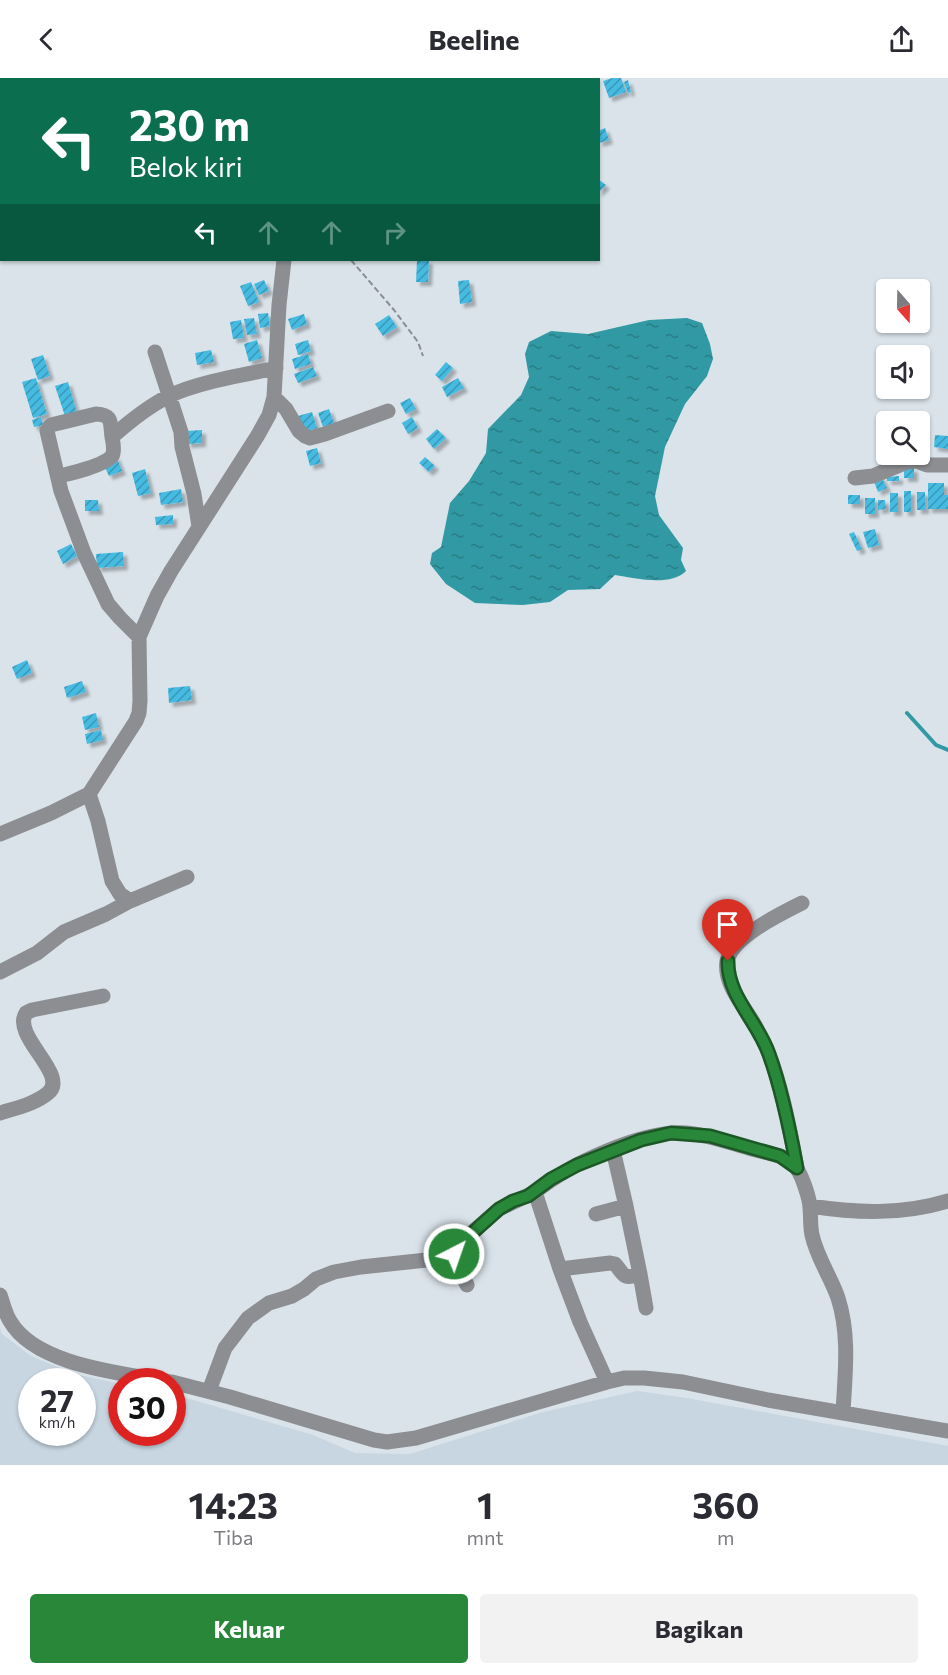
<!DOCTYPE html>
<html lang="id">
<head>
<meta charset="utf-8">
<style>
	:root { --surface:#fff; --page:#f2f2f3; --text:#2b2b33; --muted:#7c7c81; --accent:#298739 }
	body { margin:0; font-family:Commissioner,sans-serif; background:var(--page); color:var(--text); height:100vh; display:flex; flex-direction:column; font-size:22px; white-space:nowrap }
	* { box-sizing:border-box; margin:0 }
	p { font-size:20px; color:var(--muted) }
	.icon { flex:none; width:33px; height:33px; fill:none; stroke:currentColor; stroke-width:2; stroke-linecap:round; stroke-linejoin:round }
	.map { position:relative; height:1387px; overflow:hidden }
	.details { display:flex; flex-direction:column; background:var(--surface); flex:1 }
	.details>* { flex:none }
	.banner { position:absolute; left:0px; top:0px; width:600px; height:183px; box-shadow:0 2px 4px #0004; background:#0b6e4f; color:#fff; overflow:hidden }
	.needle { width:39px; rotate:160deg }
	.fabs { position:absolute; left:876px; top:201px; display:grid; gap:12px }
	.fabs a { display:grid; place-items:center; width:54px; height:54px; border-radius:6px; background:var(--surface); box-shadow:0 2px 4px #0004; font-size:30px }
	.speed { position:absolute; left:18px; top:1290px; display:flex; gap:12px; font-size:30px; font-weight:700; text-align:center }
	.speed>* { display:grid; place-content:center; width:78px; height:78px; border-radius:50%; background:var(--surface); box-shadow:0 2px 4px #0004; line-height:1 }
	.speed small { font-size:15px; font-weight:400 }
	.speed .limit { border:9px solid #d22; background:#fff; color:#111 }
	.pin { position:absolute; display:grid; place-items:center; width:51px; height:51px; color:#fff; margin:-62px -26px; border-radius:50% 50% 50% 0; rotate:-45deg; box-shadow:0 0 6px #0007 }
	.pin .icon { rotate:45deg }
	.me { position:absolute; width:66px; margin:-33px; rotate:41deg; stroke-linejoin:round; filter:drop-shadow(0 0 4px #0008) }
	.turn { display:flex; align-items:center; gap:21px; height:126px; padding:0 30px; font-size:27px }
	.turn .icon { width:78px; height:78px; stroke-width:2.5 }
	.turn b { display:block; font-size:42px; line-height:51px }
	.lanes { display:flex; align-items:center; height:57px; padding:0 30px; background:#0003; justify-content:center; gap:30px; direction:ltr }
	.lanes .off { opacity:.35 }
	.eta { display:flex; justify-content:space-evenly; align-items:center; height:102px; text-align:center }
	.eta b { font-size:36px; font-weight:700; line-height:42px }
	.cta { display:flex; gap:12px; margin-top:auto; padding:12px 30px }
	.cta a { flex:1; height:69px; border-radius:6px; background:var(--accent); color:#fff; font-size:24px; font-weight:700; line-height:69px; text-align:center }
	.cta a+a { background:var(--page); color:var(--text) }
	header { display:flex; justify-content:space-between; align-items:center; height:78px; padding:0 30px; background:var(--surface); font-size:27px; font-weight:700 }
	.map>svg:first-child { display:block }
</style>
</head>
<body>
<header><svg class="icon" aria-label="back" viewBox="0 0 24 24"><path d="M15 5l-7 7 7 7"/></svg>Beeline<svg class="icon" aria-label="share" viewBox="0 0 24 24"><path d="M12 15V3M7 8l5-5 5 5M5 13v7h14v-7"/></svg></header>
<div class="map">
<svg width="948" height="1387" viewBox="0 0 948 1387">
	<defs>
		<pattern id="water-ripples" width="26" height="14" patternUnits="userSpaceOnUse" patternTransform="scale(1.5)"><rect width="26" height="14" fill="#3099a3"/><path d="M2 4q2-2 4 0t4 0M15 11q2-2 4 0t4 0" fill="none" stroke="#297d85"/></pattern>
		<pattern id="building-hatch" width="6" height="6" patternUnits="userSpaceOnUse" patternTransform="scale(1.5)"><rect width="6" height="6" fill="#45bbe2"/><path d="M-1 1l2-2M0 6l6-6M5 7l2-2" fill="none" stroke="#3998b7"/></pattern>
		<filter id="shadow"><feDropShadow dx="4" dy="4" stdDeviation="1.5" flood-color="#0004"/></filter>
	</defs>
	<rect width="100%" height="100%" fill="#dae3ea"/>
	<path fill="#c7d6e1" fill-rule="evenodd" d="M0,1250L2,1256L31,1278L75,1296L121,1306L122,1354H172L173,1316L313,1357L355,1375L410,1376L543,1334L637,1313L687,1320L948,1368V1387H0ZM32,1304H82V1354H32Z"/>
	<path fill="url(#water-ripples)" d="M687,240L702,245L710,266L713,281L707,298L685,326L665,369L655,418L659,437L683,470L681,482L686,493C670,509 635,500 615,497L600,511L568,512L550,524L523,527L475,525L446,506L430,486L432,475L441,469L450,425L469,403L486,375L488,351L521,317L529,299L525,276L529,264L551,253L588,256L649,242Z"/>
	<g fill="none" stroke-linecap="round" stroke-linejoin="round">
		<path stroke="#3099a3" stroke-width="4" d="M907,635L936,667L948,672"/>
	</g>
	<path fill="url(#building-hatch)" filter="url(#shadow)" d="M612,0H621L626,14L609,20L603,3Z
		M628,2L631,14L628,15L624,4Z
		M605,50L609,62L599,65L598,53Z
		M598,101L606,107L598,115Z
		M417,182H429L428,204H416Z
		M264,202L269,213L259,217L254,206Z
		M469,202L472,224L460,226L458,203Z
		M251,204L259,224L248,228L240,208Z
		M268,235L270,248L260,250L258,236Z
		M304,236L307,246L292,252L288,241Z
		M389,237L397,249L383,258L375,246Z
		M254,240L257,256L247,257L244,241Z
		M241,242L244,260L233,261L230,244Z
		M257,262L262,280L249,284L244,266Z
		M308,262L311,273L298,277L295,266Z
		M211,272L214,284L197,287L195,275Z
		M308,276L311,286L295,291L292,281Z
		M43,277L50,298L38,302L31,281Z
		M446,284L453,290L442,303L435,297Z
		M313,289L317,298L298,305L294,296Z
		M36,300L47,336L33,340L22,304Z
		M458,300L464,310L447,319L442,309Z
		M68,304L77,335L65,338L55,308Z
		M410,320L416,331L406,336L400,325Z
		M329,331L334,345L323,349L318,335Z
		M312,334L317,350L304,354L298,338Z
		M41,339L43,347L34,349L32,342Z
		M412,339L418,350L408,356L402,345Z
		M437,351L446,360L434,371L426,361Z
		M202,352V365L187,366L186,353Z
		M935,357L948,358V371L934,369Z
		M317,370L321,385L310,388L306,373Z
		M116,378L122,393L109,398L102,383Z
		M425,379L435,388L429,394L419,385Z
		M904,390H914V400H904Z
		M145,391L151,415L138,418L132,395Z
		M881,398L887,410L878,414L873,401Z
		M899,398V403H887V399Z
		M928,405H944V417H948V431H928Z
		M181,411L183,424L161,427L159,415Z
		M904,413H911V434H904Z
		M917,414H925V432H917Z
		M890,415H898V434H890Z
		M848,417H860V426H848Z
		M865,420H875V436H865Z
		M85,422H98L99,433H85Z
		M878,422H885L886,431L878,432Z
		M173,437V446L156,447L155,439Z
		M875,451L879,467L868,470L863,454Z
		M854,454L862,471L857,473L849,456Z
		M71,466L77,478L63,486L57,473Z
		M123,474L124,488L97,490L96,476Z
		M27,582L32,595L17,601L12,589Z
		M82,603L86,614L67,620L64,609Z
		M190,608L192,622L169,625L168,610Z
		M96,635L99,649L85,652L82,639Z
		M101,652L103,662L87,666L85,656Z"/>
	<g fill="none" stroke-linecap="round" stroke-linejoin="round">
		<path stroke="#888e93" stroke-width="2" stroke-dasharray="6 3" stroke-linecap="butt" d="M447,2L449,0
			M351,182L394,232L418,264L423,278"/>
		<path stroke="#8c8e92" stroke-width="15" d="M525,0L526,2
			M286,2L287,0
			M155,274L181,354L182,369L194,416L199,449
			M274,319L286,331L299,353L305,358L310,360L325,356L388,333
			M112,359C110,344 113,337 96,336L51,347L47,353L61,413L84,475L108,526L120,540L139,559
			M58,398C70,396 105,387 112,378C115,373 113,364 112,359C130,343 147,329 169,318C198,304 243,297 276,290
			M855,400L873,398L907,384L916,383L927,387H948
			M89,716L98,743L112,803L120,816L130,823
			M0,756L51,735L89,716L136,643L139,635L140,623L139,559L157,518L171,493L258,357L269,337L274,319L279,227L284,182
			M0,894L37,875L64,854L106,836L130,823L187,799
			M0,1035C16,1030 35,1026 48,1015C70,997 11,958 26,935L32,932L103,918
			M613,1072L626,1128
			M797,1090C790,1053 782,1008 768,974C765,965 760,957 756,949C746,930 723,907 727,883C732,859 782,835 802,825
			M810,1128C856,1135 903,1137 948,1123
			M560,1191L610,1185L615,1186C625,1197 622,1202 640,1196L626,1128L596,1136
			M640,1196L646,1230
			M467,1207L454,1180L455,1173L460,1165L499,1131L535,1114
			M0,1217C3,1225 5,1235 10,1243C36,1288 123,1295 170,1304
			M172,1304L230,1319L374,1362L387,1364L416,1360L607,1304L624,1300H644L683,1304L768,1322L948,1353
			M607,1304L580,1244L560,1191L535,1114C568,1087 642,1052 686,1055C710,1057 730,1065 752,1071C766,1075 789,1077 797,1091C802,1098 810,1121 810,1130C811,1139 810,1148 812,1157C817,1180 831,1199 838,1220C850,1257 845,1297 843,1334
			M209,1313L225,1270L248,1240L269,1225L292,1218L304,1211L316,1201L334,1194L361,1189L427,1182L443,1183L454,1180"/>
	</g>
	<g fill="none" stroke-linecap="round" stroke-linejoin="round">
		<g stroke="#1b5825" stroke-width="15">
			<path id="route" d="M454,1176L460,1166L499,1131L513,1123L528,1118L551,1101L577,1087L641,1062L671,1055L710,1058L780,1078L797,1090C790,1052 782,1012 769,976C758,944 727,918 728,883"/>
		</g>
		<use href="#route" stroke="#298739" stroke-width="10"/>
	</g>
</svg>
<div class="fabs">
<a><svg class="needle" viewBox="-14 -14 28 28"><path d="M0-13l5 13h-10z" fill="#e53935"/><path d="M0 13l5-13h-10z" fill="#7c7c81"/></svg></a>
<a><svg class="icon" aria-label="sound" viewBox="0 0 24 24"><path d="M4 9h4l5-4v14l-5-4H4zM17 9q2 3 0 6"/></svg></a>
<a><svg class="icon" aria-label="search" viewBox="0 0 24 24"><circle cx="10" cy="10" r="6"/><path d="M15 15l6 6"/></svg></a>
</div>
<div class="speed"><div>27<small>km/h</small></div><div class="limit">30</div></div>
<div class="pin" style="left:728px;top:883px;background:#d93025"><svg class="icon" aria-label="arrive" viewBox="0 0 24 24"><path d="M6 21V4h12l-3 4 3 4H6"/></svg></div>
<svg class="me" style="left:454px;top:1176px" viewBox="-20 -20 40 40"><circle r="17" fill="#298739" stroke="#fff" stroke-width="3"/><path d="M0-11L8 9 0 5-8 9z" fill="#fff"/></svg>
<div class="banner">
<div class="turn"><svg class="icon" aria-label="left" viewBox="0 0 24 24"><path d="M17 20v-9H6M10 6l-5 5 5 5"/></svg><div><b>230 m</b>Belok kiri</div></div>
<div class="lanes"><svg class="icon" aria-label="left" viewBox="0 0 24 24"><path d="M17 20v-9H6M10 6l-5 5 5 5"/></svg><svg class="icon off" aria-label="ahead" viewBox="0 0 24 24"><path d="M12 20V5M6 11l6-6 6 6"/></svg><svg class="icon off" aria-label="ahead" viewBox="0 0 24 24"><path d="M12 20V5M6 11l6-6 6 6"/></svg><svg class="icon off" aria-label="right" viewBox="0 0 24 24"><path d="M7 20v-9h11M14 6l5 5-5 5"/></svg></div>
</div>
</div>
<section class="details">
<div class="eta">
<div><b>14:23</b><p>Tiba</p></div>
<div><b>1</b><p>mnt</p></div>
<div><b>360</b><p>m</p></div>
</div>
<div class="cta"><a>Keluar</a><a>Bagikan</a></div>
</section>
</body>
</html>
